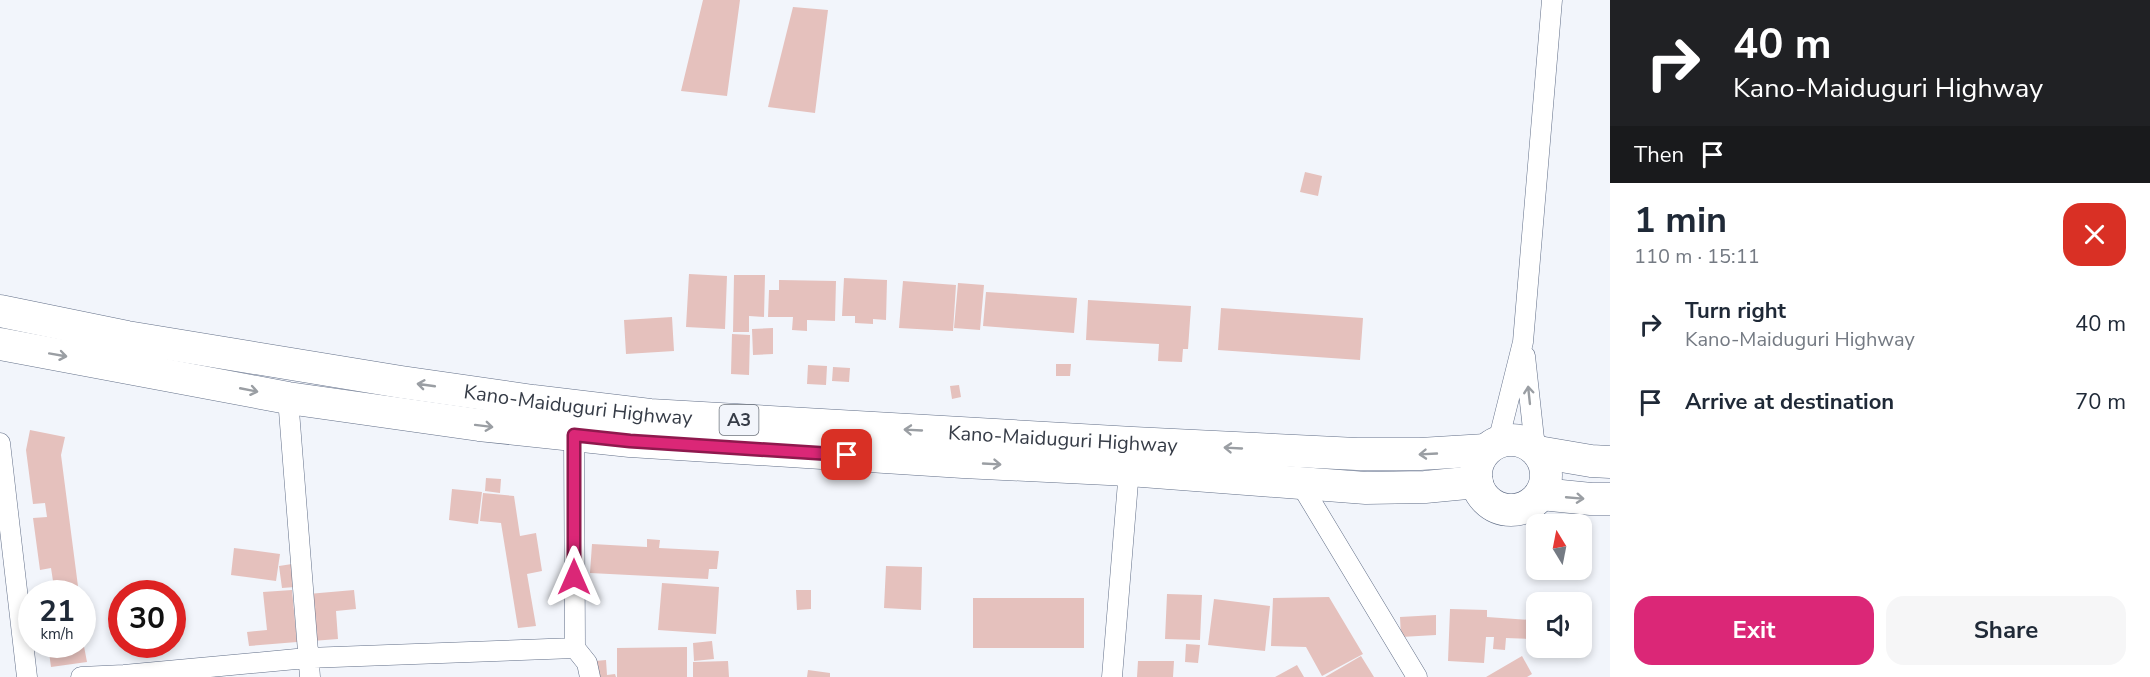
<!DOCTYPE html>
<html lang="en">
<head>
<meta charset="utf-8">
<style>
	:root { --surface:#fff; --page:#f6f6f7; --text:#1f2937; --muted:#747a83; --accent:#db2777 }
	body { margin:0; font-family:"Nunito Sans",sans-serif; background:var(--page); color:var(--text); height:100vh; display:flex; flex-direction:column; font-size:22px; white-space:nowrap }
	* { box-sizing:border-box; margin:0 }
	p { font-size:20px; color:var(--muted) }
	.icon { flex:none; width:33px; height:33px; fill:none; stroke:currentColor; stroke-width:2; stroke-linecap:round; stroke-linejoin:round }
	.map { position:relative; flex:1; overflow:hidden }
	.panel { display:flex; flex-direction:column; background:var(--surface); width:540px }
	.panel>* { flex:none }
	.hud { background:#202124; color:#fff; overflow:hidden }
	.needle { width:39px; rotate:350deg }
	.controls { position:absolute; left:1526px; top:514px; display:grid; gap:12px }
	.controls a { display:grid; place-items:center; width:66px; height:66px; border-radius:12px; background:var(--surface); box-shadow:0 3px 9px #0003; font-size:30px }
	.speed { position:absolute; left:18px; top:580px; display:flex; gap:12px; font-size:30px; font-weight:700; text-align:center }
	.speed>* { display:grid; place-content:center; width:78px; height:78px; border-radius:50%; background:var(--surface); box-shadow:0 3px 9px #0003; line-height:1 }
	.speed small { font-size:15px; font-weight:400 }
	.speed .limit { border:9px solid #d22; background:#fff; color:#111 }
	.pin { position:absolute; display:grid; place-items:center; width:51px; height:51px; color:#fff; margin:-26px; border-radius:12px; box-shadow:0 3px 9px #0006 }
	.me { position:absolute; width:66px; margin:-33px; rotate:0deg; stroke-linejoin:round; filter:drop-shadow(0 0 4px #0008) }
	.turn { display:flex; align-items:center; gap:21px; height:126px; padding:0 24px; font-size:27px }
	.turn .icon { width:78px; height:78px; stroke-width:2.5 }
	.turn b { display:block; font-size:42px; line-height:51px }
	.then { display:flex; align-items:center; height:57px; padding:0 24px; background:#0003; gap:12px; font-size:22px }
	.round { display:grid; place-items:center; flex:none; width:63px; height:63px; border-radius:18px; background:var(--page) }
	.head { display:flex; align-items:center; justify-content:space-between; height:102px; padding:0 24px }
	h1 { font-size:36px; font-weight:700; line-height:45px }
	.cta { display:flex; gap:12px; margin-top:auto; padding:12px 24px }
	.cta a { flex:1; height:69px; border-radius:18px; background:var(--accent); color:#fff; font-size:24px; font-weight:700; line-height:69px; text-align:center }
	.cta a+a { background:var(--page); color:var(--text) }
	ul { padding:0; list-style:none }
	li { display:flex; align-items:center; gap:18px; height:78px; padding:0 24px }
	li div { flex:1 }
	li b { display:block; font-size:22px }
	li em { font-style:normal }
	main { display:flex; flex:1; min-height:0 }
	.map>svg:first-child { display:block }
</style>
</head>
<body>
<main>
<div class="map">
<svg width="1610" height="677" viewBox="0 0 1610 677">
	<rect width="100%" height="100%" fill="#f2f5fb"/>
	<path fill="#e5c1bd" d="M703,0H740L727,96L681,91Z
		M793,7L828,10L815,113L768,107Z
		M1305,172L1322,176L1318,196L1300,192Z
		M689,274L727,276L725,329L686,327Z
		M734,275H765L764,317L749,316V332H733Z
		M844,278L887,280L886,320L873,319V324L855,323V316H842Z
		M779,280L836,281L835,321L807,320V331L792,330L793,317H768L769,290H779Z
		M903,281L956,285L953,331L899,328Z
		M958,283L984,285L980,330L954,328Z
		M986,292L1077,298L1074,333L983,326Z
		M1088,300L1191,306L1188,349H1183L1182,362L1158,361L1159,344L1086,340Z
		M1221,308L1363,318L1360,360L1218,350Z
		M672,317L674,351L626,354L624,320Z
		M773,328V354L753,355L752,329Z
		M732,334L750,335L749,375L731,374Z
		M1056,364H1071L1070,376H1056Z
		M808,365L827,366L826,385L807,384Z
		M833,367L850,368L849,382L832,381Z
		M959,385L961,397L952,399L950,386Z
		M30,430L65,437L61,455L79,594H55L51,568L40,570L33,518L47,517L45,503L33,504L26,450Z
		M486,478L501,479L500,493L485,491Z
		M452,489L482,492L478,524L449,520Z
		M483,493L514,496L520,536L536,533L542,571L527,574L536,626L518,628L501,523L480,521Z
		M647,539L660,540L659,548L719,551L717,569H709L708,579L590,573L592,544L647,547Z
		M234,548L280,554L276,581L231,575Z
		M292,564L295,587L282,588L279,566Z
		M886,566L922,567L921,610L884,608Z
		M662,583L719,587L716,634L658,630Z
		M292,590L297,642L249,646L247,632L267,630L263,592Z
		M354,590L356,609L336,611L338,639L312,641L308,594Z
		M796,590H811V609L797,610Z
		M1167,594L1202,595L1200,640L1165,639Z
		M1329,597L1363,654L1322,676L1306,647L1271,646L1273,598Z
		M973,598H1084V648H973Z
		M1214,599L1270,606L1265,651L1208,645Z
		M1450,609L1487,610V617L1531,620L1530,639L1506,638L1505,650L1493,649L1494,637H1486L1484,663L1448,661Z
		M1436,615V635L1401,637L1400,617Z
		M82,636L87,662L51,667L48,645H82Z
		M712,641L714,659L694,661L693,643Z
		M1186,644L1200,645L1198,663L1185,662Z
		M687,647V677H617V648Z
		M1361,656L1374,677H1325Z
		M1522,656L1532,674L1527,677H1486Z
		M606,660L607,675L615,674L616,677H596L595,661Z
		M728,661L729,677H693V662Z
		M1138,661H1174L1173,677H1137Z
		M1297,665L1304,677H1275Z
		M808,670L830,673V677H807Z"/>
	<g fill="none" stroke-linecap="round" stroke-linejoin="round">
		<g stroke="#626f88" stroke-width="21">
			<path id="minor" d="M1525,356L1535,448
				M288,398L310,677
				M574,435L575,648L587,663L590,677
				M1498,442L1523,342L1552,0
				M0,443L27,677
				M1300,483L1417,677
				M81,677L124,675L307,658L575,648
				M1112,677L1129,470"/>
		</g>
		<g stroke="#626f88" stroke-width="33">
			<g id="trunk">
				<path id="s1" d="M0,311L127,337L401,382L533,401L650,415L1133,443L1357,454H1420L1486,450"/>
				<path d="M0,344L288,398L479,425L630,441L963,462L1129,470L1366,488L1425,487L1477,482"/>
				<circle cx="1511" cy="475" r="35"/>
				<path d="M1538,452L1591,461L1610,462"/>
				<path d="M1541,494L1591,499H1610"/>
			</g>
		</g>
		<use href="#minor" stroke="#fff" stroke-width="20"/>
		<use href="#trunk" stroke="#fff" stroke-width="32"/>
	</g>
	<defs><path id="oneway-shaft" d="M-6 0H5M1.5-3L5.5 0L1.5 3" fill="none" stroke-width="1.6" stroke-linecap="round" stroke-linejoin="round" transform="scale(1.5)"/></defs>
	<g stroke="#9a9ea3">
		<use href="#oneway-shaft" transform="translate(58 355) rotate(10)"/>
		<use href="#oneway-shaft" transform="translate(426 385) rotate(-172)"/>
		<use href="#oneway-shaft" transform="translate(249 390) rotate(11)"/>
		<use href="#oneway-shaft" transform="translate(1529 395) rotate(-96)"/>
		<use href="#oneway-shaft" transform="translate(484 426) rotate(7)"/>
		<use href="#oneway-shaft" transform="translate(913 430) rotate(-177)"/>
		<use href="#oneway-shaft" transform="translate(1233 448) rotate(-177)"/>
		<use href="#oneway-shaft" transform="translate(1428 454) rotate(177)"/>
		<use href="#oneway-shaft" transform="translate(992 464) rotate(3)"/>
		<use href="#oneway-shaft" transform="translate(1575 498) rotate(5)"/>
	</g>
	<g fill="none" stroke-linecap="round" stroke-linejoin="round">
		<g stroke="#8e194d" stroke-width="15">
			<path id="route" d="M574,577V435L630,441L847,455"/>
		</g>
		<use href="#route" stroke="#db2777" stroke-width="10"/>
	</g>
	<g text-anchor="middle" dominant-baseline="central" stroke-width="4.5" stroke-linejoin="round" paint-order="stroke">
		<rect fill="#f2f5fb" stroke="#6e747d" stroke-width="1.5" x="719.5" y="405" width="39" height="30" rx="4.5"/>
		<g font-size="18" font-weight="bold" fill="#363c47">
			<text x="739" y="420">A3</text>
		</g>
		<g font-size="20" fill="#363c47" stroke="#f2f5fb">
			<text stroke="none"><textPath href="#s1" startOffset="586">Kano-Maiduguri Highway</textPath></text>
			<text stroke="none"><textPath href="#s1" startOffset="1072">Kano-Maiduguri Highway</textPath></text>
		</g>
	</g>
</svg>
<div class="controls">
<a><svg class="needle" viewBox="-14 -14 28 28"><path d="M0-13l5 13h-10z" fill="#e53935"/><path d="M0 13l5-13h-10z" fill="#747a83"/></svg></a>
<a><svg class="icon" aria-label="sound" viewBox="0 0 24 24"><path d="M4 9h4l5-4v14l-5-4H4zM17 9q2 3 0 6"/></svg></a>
</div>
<div class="speed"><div>21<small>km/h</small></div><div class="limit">30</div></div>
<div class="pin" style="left:847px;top:455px;background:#d93025"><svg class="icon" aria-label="arrive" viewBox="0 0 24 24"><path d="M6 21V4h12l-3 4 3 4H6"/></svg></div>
<svg class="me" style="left:574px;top:577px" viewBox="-20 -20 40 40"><path d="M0-17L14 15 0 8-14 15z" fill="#db2777" stroke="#fff" stroke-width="4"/></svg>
</div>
<section class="panel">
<div class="hud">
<div class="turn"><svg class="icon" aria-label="right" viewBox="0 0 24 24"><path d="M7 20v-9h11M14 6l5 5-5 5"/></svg><div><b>40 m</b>Kano-Maiduguri Highway</div></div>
<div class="then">Then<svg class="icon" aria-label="arrive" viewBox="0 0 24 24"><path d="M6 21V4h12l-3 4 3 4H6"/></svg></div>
</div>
<div class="head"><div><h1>1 min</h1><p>110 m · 15:11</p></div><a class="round" style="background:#d93025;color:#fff"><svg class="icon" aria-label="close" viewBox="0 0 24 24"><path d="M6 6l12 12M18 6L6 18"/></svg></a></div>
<ul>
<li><svg class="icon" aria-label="right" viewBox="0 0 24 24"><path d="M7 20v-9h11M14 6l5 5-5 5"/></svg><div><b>Turn right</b><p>Kano-Maiduguri Highway</p></div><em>40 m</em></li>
<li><svg class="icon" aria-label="arrive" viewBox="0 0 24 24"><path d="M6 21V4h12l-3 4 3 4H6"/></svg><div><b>Arrive at destination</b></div><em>70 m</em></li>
</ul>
<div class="cta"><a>Exit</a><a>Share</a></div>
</section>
</main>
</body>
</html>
